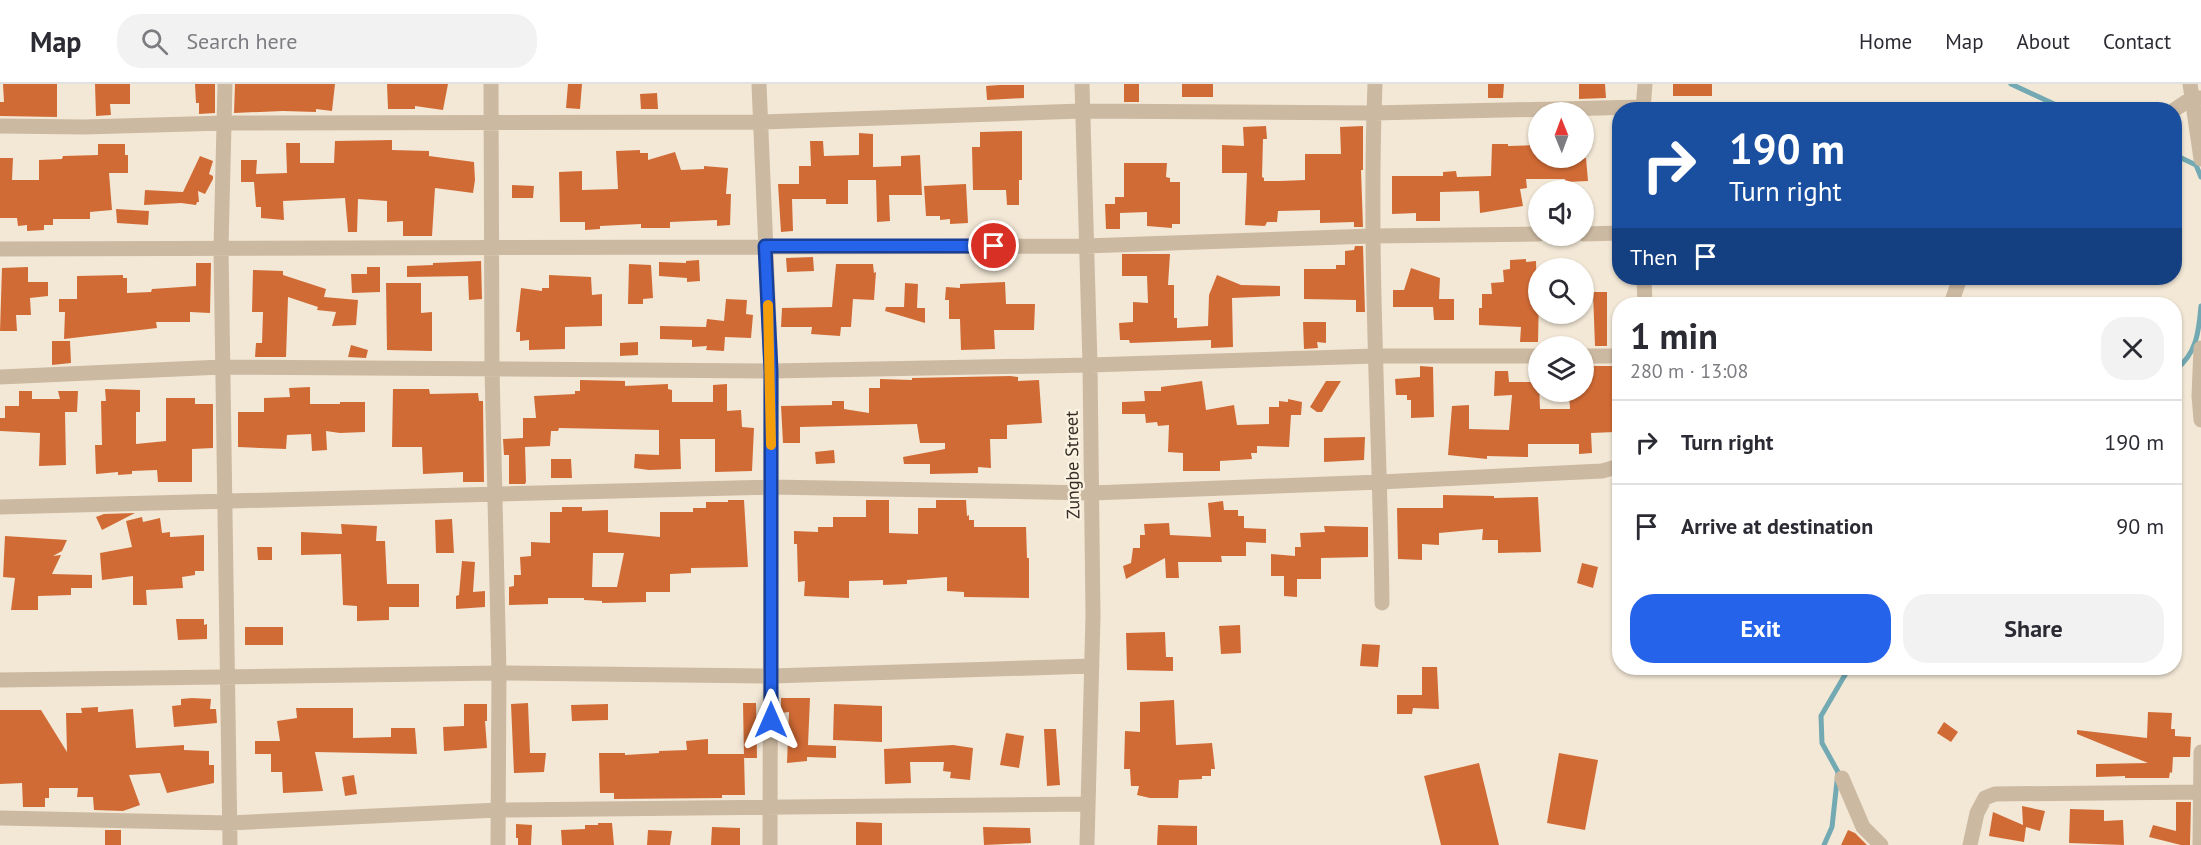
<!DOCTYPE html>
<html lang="en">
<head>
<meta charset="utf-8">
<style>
	:root { --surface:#fff; --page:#f2f2f3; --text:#2b2b33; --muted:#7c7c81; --line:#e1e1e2; --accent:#2563eb }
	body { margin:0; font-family:"PT Sans",sans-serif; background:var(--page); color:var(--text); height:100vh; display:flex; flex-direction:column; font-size:22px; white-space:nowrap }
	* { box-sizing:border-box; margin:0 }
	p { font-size:20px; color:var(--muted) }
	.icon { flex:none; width:33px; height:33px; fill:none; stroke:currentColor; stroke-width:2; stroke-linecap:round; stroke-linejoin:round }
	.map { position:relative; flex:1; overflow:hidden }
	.sheet { position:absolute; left:1612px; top:213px; width:570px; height:378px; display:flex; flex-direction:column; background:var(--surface); border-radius:24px; box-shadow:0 2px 4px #0004 }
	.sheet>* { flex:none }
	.guide { position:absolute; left:1612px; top:18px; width:570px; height:183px; border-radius:24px; box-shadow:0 2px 4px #0004; background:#1a4fa0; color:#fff; overflow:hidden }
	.needle { width:39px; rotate:359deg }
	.tools { position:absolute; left:1528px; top:18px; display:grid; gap:12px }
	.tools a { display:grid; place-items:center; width:66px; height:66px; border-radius:50%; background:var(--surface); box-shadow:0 2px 4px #0004; font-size:30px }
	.pin { position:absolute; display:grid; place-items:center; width:51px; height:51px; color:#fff; margin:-26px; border:3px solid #fff; border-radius:50%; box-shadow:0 2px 6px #0007 }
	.me { position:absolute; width:66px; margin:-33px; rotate:0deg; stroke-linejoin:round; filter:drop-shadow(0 0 4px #0008) }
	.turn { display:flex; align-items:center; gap:21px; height:126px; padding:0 18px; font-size:27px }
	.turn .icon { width:78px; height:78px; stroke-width:2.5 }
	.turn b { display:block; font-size:42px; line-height:51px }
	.then { display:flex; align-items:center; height:57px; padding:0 18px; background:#0003; gap:12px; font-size:22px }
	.round { display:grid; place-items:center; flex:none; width:63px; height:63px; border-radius:24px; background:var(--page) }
	.head { display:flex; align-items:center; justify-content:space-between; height:102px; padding:0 18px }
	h1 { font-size:36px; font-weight:800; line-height:45px }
	.primary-button { display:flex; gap:12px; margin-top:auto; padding:12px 18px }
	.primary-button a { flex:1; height:69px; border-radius:24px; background:var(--accent); color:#fff; font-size:24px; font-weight:800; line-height:69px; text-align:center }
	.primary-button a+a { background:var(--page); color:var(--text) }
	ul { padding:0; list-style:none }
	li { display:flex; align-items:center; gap:18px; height:84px; padding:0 18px; border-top:2px solid var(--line) }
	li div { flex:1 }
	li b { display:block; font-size:22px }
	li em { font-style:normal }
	header { display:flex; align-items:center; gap:36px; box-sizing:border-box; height:84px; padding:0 30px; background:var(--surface); border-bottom:2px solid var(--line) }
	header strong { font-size:28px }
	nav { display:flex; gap:33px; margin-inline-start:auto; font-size:21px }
	.search { width:420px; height:54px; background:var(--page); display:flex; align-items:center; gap:15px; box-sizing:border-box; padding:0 21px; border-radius:24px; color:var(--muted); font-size:22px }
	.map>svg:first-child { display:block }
</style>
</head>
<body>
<header>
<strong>Map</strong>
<div class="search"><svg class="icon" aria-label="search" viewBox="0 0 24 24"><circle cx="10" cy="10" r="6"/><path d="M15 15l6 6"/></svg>Search here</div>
<nav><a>Home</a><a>Map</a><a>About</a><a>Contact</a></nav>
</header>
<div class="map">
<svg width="2201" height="761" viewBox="0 0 2201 761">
	<rect width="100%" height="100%" fill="#f3e8d6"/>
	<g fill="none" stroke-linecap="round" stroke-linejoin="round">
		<path stroke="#72a9b2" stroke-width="5" d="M2011,0L2067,26
			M2175,71L2196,81L2201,93
			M2175,286C2197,270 2199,246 2201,222
			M1824,761L1832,743L1838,688L1822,659L1821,632L1849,584"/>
	</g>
	<path fill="#d16b36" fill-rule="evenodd" d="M3,0H57V33L0,32V18H4Z
		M95,0H130V20H110L111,31L96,32Z
		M195,0H215V29L199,30V19H196Z
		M235,0H335L332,27L316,25V28L283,27L234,29Z
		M387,0H448L443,26L415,22V25H388Z
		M568,0H582L580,25L566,24Z
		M1124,0H1139V18H1124Z
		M1182,0H1213V13H1182Z
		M1488,0H1504L1503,14H1488Z
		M1579,0H1605L1606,14L1579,15Z
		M1673,0H1712V12H1673Z
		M999,1H1024V14L987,16L986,2Z
		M657,9L658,25H641L640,10Z
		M1266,42L1267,55H1263L1262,93L1264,94V97H1280L1305,96V70H1341L1340,43L1363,42V86H1361L1363,143H1354V138L1320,139V126L1278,127L1277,138H1267L1265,142L1245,141L1247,89H1222V61L1244,62L1243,43Z
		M1022,47V96H1019V121H1007L1006,106H973L972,63H980V48Z
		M859,49L873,50V83L901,82V72L920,71L922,111H889L890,137L877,138L876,96H848V120H826V115H792L793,147L781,148L778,100H799V82H811L810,57H823L824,72L859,71Z
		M392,56V66L429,67V72L474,78L475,96L473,109L435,104L432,152H403V137L387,138V117L358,115L357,148H348L345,114L283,117L284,136L261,134V123H256L254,98H241V76H257L256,90L287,89L286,59H300V79H334L335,57Z
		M98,60H125V71H128V89H109L112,126L90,128V135H53V141H44V146L27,147V141L18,142L17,134H0V74H13L12,96H39V76L62,75L63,72L98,71Z
		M1492,60H1508V62L1539,61V74H1586L1588,97L1566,98L1565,95H1526L1527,104L1520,105L1523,122L1480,129L1479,107L1440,108V137H1416V129L1392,130V92H1443V88L1456,87L1457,93L1491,92Z
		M640,66V69H648V76L675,68L681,86L704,85V82L728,84L726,110H731L730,141L717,142V136L670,138V144H641V140L600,142V145L585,146V138H560L559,88L582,87V106L618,105L616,67Z
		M200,72L213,77L209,90L213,92V95L205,110L198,107L199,118H197L196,121L181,119L144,121L145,106L183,108Z
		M1124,79H1167L1166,93L1170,94V98H1180V140H1172V144L1147,142V128L1120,129V145H1106L1105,120H1115V113H1124Z
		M966,100L968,139L950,140V135L940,136V132H926L924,102Z
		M512,101L534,102L533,114H512Z
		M116,125L149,127L148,141L117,139Z
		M1355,162H1363L1365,228H1356V216L1304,215V185H1336V181H1345V167L1354,166Z
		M1122,170H1170L1168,201H1174V234H1177V244L1208,242L1209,211L1217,191L1241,201L1280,202V212L1232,214L1233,263L1211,264V256L1130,259L1129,256H1120L1119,239L1133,238V218L1148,219L1147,192H1122Z
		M813,173L814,187L787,188L786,174Z
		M1526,175V178L1536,177L1537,212H1539L1538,258H1520L1521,243L1479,241V224H1482V210H1492L1491,199L1504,198L1503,186L1510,185V176Z
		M699,176L700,197L687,198V194L659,192V178L686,179V177Z
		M481,177L482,215L469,216L468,192L407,193V182L433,181V179Z
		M196,179H211L210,229L190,228V238H156L157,244L64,255L65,228H59V215H77V192L123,191V194H127V209L151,208L152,205L196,202Z
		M629,180L651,181L653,214L643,215V220H628Z
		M836,180H873L874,189L876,188L874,216L853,215L851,243H841L840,252L811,250L812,243H781L782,224L832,223Z
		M28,183V198H48V212L30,214L31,231H16L17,247H0L2,184Z
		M367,183H380V208L352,209L351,190H367Z
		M1411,184L1440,194L1439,215H1454V236H1434L1433,223H1393V206H1404Z
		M253,186L283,187V191L326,205L324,213L358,216L356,241L332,242L336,228L317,226L318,223L288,213L286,273H255L256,259H262L263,228H252Z
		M549,191L591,193L592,211L602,210V242L565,243V265L529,266V256L520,257V248H516L521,204L542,207V204H549Z
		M1005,198L1006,220H1035L1034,246H994L995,265L961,266L960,235H949V216H945L946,203L960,204V200Z
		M386,199H421V229L432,228V267L387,266Z
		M905,199L918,200L917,224H925V239L885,227L886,223H904Z
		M1593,208H1607V262H1595Z
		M726,215L747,216L746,230L753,231L751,254L725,253L724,267L706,266L707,262L692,263V256L660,255V242L706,243L707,235L724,237Z
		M1303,238H1326V259L1317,258L1318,264L1304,265Z
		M52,257H70L71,279L52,281Z
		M638,258V271L620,272V259Z
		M351,261L368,266L366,274L348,273Z
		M1420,282L1433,283L1434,333L1411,334V316H1407V311H1396L1395,295L1420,293Z
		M1584,282H1614L1615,292H1620V345H1615V348L1591,349L1592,369L1579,370V360H1528V373L1487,372V375L1448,371L1452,322L1469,321V345L1509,346L1512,311L1494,312L1495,287H1508L1509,298H1539L1540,325H1570L1569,308H1584Z
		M1010,292L1018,293V297L1039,296L1042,339L1007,341V355H990L991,384L978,383V389L930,390V380H904L903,373L945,365V359H920L917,340L800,343V359H783L781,322L832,321V317H844V325L869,329V304H880V295L912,296V294Z
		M580,296L625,297V302L668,300V305L672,306V318H713V301L727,300V327L741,326L742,343L754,344L752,387L715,388V355H680L681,385L649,386L634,384L635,370L659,371V346L559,344L558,347H551L550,362L525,363L526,398L525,400H509V371H504L503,355L523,354V334H536L534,312L575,310V307H580Z
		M1202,297L1206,326L1234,321L1237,341L1269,340V323H1279V317L1288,318V315L1302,318L1301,331H1291L1289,363L1257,362V369H1251L1252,375L1220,377V387H1183V369L1168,368L1169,341L1158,342L1157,338L1146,339L1145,330H1122V318L1145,317L1144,307H1161V303Z
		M1326,297H1341L1322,328H1317L1310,323Z
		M310,303V320H340V318H365V348L340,349L326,347L327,366L312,367L311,350L287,351L286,365L238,363V328H264V314L290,313L289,304Z
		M105,305L140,306V328H136V360L166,357V314H195V320H213V364L192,365V398H158L157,386L132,387V390L118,391V388L96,390L95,361H102L101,317H106Z
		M393,305H429L430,310L478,309L479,317H483L484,398H463V388L423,390L422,363H392Z
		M19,307H32V315H60L58,307H78L77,328H65L66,381L39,382L40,349L0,347V334H5V322H19Z
		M1365,353L1364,376L1324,378V354Z
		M834,366L835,379L816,380L815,368Z
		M551,375H571L572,394H551Z
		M1443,411L1494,412V414L1538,413L1541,468L1498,469V456H1482L1483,445L1439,449V461L1422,460V476L1398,475L1397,424H1443Z
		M728,416H744L748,483L691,484V489L670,490V508H646V518L602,519V517L584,516V514H548V520L509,521V503L514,502V491H521L520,473L531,472V458L550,459V428H562V423H582V427L608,426V448L660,453V428H693V424H706V418H728ZM593,469H624L617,503H592Z
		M866,416H889V449L918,450V424H936V416H966L967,432L969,431V436H974V443H1026L1027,474H1029V514L964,513V508L947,507V493L907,496V500L883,501V496L849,497V514L804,512L805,497L798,498L797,460H794V447L818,448V443H833V433H866Z
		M1223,417L1224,426H1238V432H1244V444L1266,445V459L1246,458V472H1221L1222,478H1178L1179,494H1166L1165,474L1126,495L1123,482L1131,479L1133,464H1140V451H1145L1144,440L1169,439L1170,451L1211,453L1208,419Z
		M135,429L102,446L96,433L104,430Z
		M142,433L143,438L160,434L162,449L170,448V453L204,451V487H195V491L182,493L183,504L146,506L147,521H133V492L102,496L100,469L132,463L126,437Z
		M452,435L454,469H436L435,436Z
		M341,440L377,442L376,457H385L387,500H419V523H389V536L357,537V522L343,521L341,470L301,471V448L342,450Z
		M1324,442L1368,443V473L1321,474V495H1297V513L1284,512V492H1271V470L1295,472V463H1301L1300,449L1325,448Z
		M5,452L67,456L62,467L53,472L61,471L52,490L92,491V504H71V511L38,512V526H11L15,494L3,493Z
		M257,463H272V476H258Z
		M462,477L475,478L473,508L485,507V523L456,525V512L459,511Z
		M1582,479L1598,483L1593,504L1577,499Z
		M176,535H204V541L207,540V555L178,556Z
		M1240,541L1241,569L1221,570L1219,542Z
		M245,543H283V561H245Z
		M1165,548L1166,573H1173V587L1127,586L1126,549Z
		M1362,560L1380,561L1378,583L1360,582Z
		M1422,583H1437L1439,625L1413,624L1412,630H1397V611H1422Z
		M192,614L211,615L210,625H216L217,639L174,643L172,622L181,621V615Z
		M781,614H810L808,661L836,662V674L807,673V677L787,679L789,628L781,629Z
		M1174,616L1176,661L1212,659L1215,685H1211V692H1202V695L1179,696L1178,714H1150L1137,711L1139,702H1131L1130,685H1124L1125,647L1140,648V618Z
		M528,619L530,669H546L544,688L514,689L511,620Z
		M743,619H756L757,674H744Z
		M464,620H487V637H485L487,664L444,667L443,643L464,642Z
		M608,620V636L572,637L571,621Z
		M834,620L882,622V658L833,656Z
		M98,623V628L133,625L136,664L184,661V666L209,667V681H214V699L167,709L160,689L129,691L140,721L123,727L94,726L93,713H77L78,704H49V714H45V723H23L22,699L0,700V626H41L67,668L66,629H82L81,624Z
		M296,624H353V654L391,653V644H415L417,670L315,668L323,707L283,709L282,688H271V670H255V657H280L277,637L297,634Z
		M2148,628L2172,629L2171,645H2175V652L2191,653L2190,673H2173L2172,689L2170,688L2169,694H2125V692L2096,693V680L2148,679L2077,650V646L2147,654Z
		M1944,638L1958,648L1951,658L1937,649Z
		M1044,645H1056L1060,701L1047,702Z
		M1006,649L1024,652L1019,684L1000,681Z
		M708,655V670H744L745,711H722V714L614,715V709H600L599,669H625V671L659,669V667L687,666L686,657Z
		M953,661L973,664L970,696L950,694L951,688L943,687L944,678H910L911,699L885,700L884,665Z
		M1559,669L1598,676L1585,746L1547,739Z
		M1479,679L1499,761H1441L1424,692Z
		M354,691L357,710L345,712L342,693Z
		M2176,718H2191L2190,761H2181L2149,753L2153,741L2176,747Z
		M2022,722L2045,727L2040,747L2026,743L2024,758L1989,752L1993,728L2023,741Z
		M2070,725L2104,726V737L2123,736L2124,761L2069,759Z
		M856,738L882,739V761H856Z
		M598,739H612L614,761H562L561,746L585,745V741H598Z
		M516,740L532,741L531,761H518V754H516Z
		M1158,741L1197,742V761H1157Z
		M712,743L740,744V761H711Z
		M983,743L1030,744L1031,759L984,761Z
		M105,746H121V761H105Z
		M648,746L672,747L670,761H647Z
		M1848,746L1855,749L1867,761H1841Z"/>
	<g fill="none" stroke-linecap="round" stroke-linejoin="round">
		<path stroke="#ccb9a1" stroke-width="15" d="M225,0L221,164L230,761
			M491,0L492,285L499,589L498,761
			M759,0L771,287L770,761
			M1082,0L1090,281L1093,532L1087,761
			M1375,0C1368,173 1380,346 1382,519
			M2190,0L2201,75
			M1643,26L1645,0
			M2174,26L2192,14H2201
			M0,42L84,43L225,39L762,38L1082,27L1373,29L1643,23
			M1584,150L1620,149
			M0,165L1085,162L1372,152L1539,150
			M1644,194L1645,220
			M1951,220L1960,194
			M2201,264L2199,312L2201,336
			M1584,272H1620
			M0,293L222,283L771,287L1090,281L1376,272H1539
			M0,423L771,403L1092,409L1380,398L1602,387L1620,382
			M0,596L499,589L772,592L1092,582
			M1842,694L1863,743L1881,761
			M0,734L229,739L498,726L1088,720
			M1970,761L1977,729L1985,714L1995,710L2201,708
			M2200,761L2201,668"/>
	</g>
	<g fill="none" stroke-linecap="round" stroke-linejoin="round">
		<g stroke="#184099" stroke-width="15">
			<path id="route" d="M771,636V287L765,162H994"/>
		</g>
		<use href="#route" stroke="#2563eb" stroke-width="10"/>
		<path stroke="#f59e0b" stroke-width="10" d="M768,221L771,361"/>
	</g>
	<g text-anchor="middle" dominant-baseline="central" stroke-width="4.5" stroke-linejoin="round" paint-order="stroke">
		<g font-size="18" fill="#352c25" stroke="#fbf2e2">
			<text transform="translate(1072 381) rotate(-91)">Zungbe Street</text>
		</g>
	</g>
</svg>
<div class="tools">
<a><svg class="needle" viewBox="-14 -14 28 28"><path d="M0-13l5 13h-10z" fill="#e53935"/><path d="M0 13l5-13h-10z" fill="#7c7c81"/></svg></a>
<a><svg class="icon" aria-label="sound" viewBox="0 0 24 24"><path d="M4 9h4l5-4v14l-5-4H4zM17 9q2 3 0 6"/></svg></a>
<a><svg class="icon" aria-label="search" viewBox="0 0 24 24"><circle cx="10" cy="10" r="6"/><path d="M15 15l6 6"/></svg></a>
<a><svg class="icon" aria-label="layers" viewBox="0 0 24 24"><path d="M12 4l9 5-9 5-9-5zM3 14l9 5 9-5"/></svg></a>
</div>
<div class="pin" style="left:994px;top:162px;background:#d93025"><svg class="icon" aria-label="arrive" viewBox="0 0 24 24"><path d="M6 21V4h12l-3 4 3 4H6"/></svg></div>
<svg class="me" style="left:771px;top:636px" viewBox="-20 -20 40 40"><path d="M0-17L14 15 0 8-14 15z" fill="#2563eb" stroke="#fff" stroke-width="4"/></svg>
<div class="guide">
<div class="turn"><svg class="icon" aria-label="right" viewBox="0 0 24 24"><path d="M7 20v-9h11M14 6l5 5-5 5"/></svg><div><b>190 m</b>Turn right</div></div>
<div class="then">Then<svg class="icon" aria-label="arrive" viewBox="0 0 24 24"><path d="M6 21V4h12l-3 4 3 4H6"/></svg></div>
</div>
<section class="sheet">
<div class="head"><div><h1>1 min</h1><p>280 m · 13:08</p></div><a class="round"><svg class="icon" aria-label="close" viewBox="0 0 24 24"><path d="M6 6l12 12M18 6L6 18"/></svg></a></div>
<ul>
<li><svg class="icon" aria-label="right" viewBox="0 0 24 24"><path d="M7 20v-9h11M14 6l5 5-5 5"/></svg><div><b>Turn right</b></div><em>190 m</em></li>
<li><svg class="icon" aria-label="arrive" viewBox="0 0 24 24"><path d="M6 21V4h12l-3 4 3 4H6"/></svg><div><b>Arrive at destination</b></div><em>90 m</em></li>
</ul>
<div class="primary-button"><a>Exit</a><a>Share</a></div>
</section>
</div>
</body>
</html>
